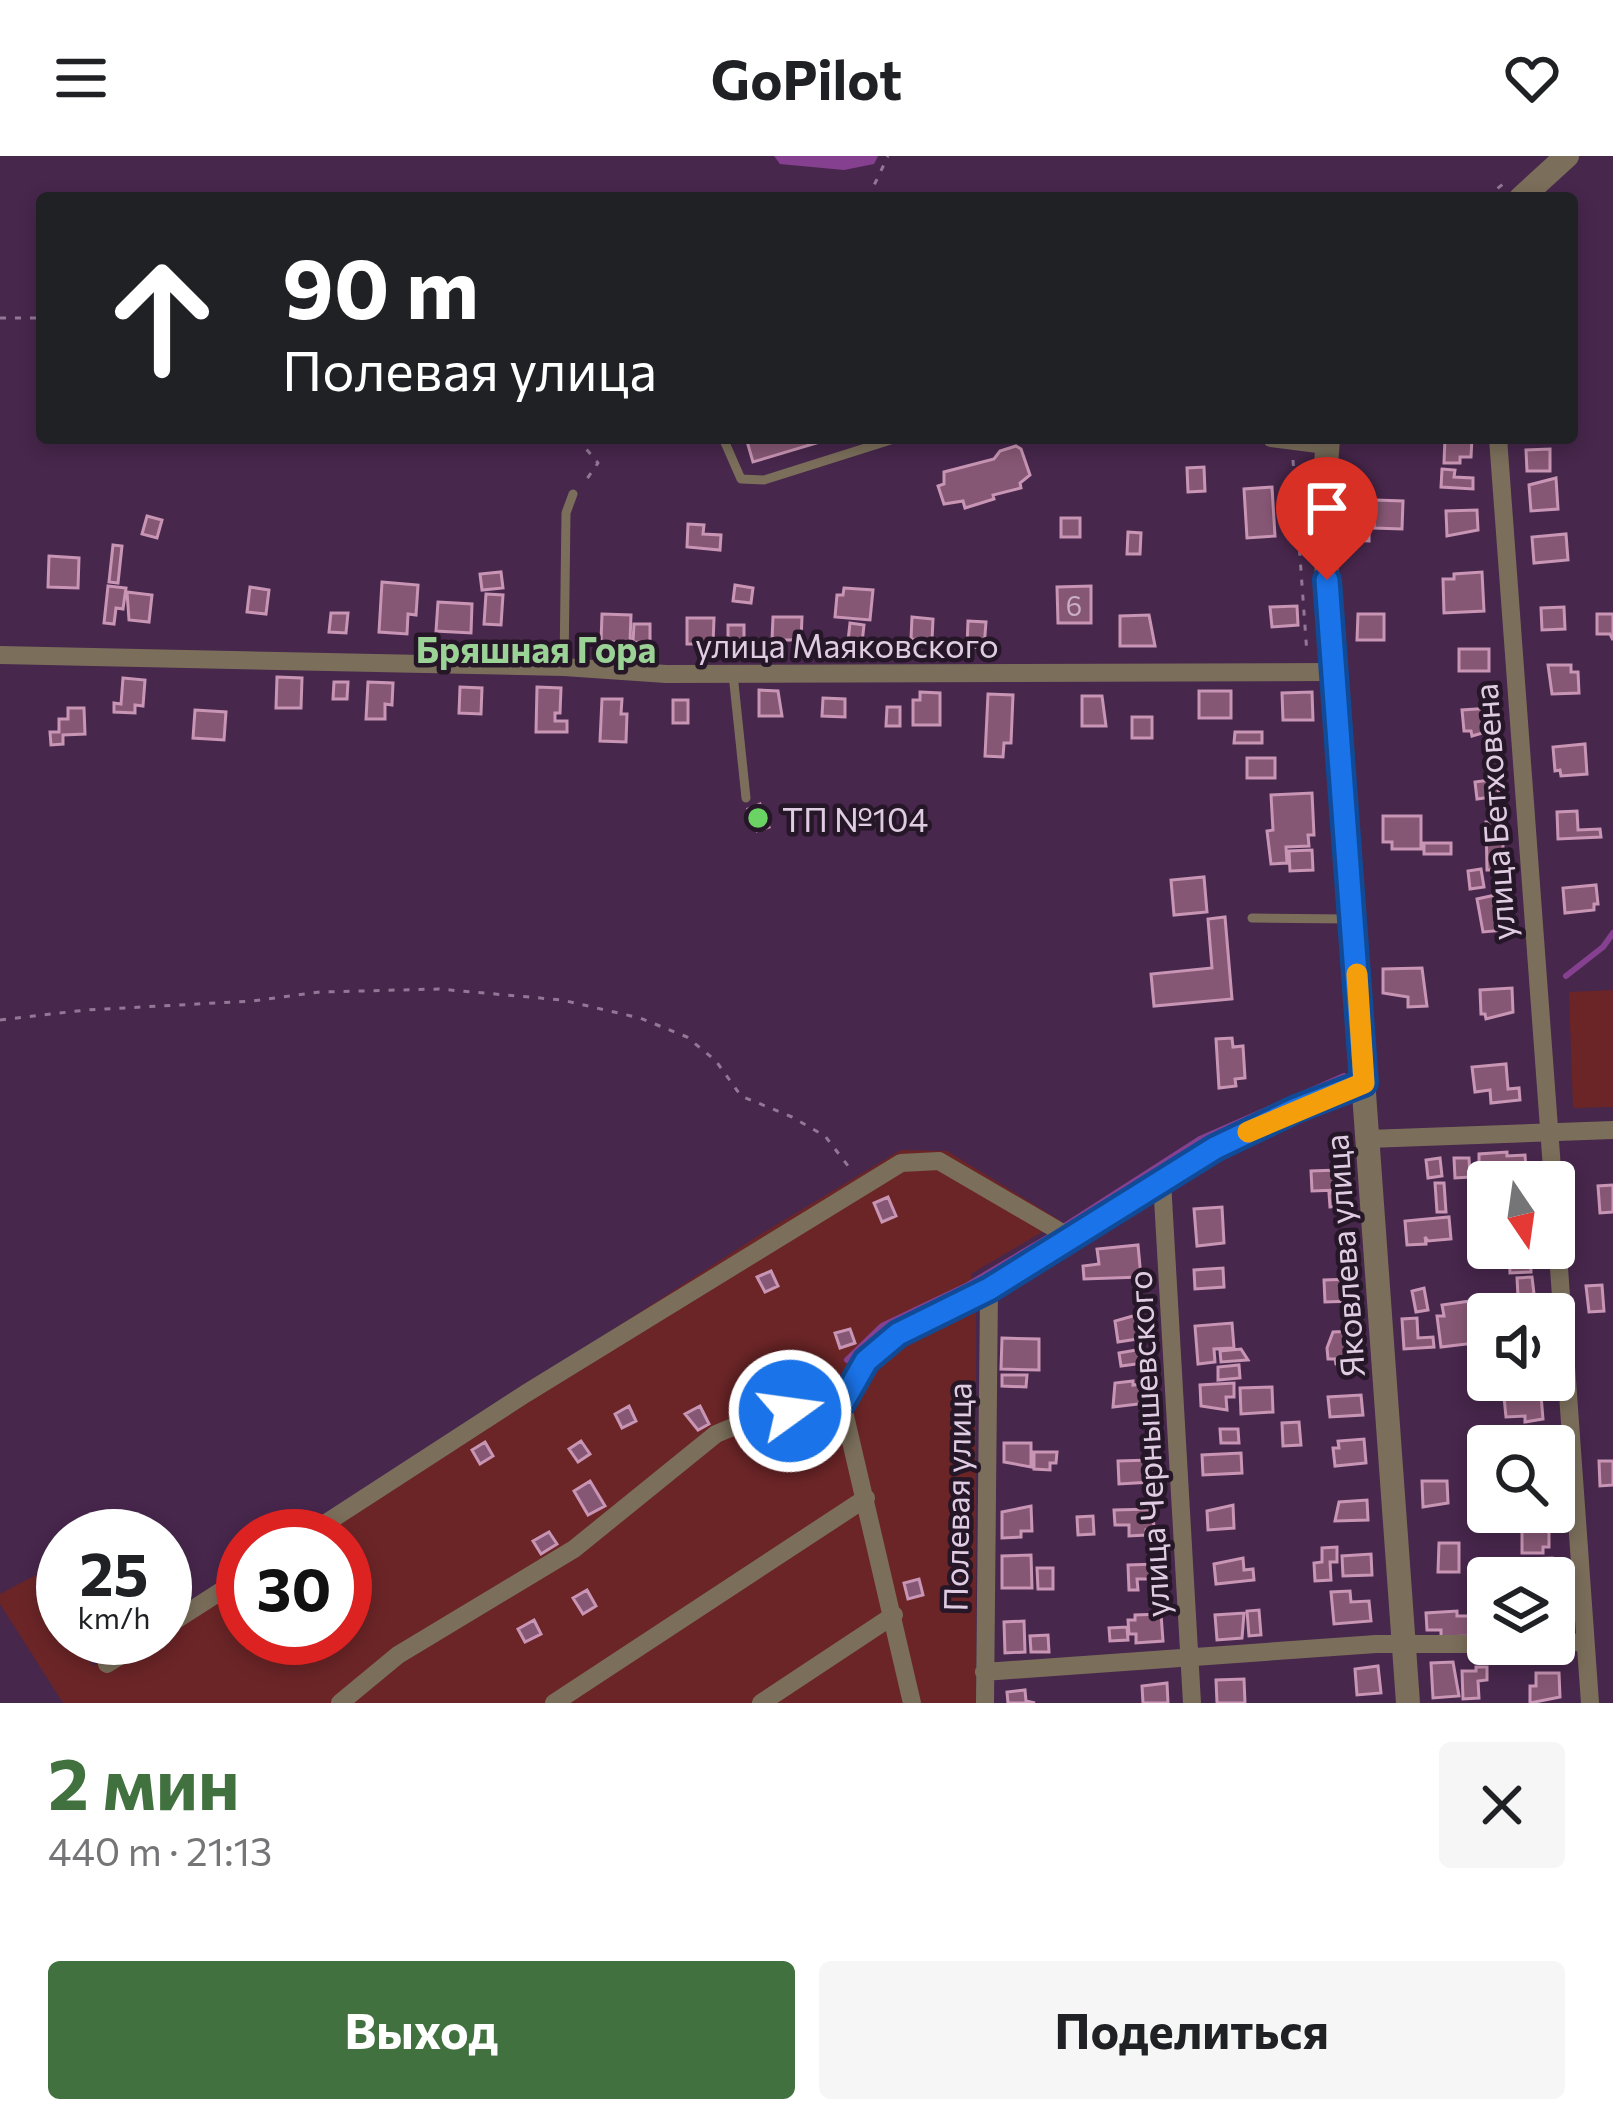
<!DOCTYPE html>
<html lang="ru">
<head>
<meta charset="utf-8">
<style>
	:root { --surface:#fff; --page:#f6f6f6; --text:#202124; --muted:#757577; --accent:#427140 }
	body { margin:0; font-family:Commissioner,sans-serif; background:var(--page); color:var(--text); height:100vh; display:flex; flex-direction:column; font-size:45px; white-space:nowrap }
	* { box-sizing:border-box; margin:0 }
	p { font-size:39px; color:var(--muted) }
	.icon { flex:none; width:66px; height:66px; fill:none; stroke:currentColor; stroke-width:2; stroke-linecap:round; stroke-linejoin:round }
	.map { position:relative; height:1547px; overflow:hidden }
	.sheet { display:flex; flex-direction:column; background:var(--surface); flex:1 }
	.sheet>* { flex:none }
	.guide { position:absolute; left:36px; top:36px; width:1542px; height:252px; border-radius:12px; box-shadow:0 6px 18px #0003; background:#202124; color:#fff; overflow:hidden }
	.needle { width:78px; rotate:167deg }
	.controls { position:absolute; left:1467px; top:1005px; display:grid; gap:24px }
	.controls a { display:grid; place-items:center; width:108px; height:108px; border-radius:12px; background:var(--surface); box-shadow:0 6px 18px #0003; font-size:60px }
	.speed { position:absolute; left:36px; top:1353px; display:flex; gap:24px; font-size:60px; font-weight:700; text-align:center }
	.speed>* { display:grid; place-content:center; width:156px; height:156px; border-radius:50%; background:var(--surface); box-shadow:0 6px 18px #0003; line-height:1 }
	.speed small { font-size:30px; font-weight:400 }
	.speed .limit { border:18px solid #d22; background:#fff; color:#111 }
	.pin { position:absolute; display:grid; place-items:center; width:102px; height:102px; color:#fff; margin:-123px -51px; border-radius:50% 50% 50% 0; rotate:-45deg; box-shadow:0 0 12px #0007 }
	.pin .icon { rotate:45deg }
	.me { position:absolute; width:132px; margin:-66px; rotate:76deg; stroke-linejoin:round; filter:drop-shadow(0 0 9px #0008) }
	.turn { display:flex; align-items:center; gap:42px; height:252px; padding:0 48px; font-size:54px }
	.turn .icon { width:156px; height:156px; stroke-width:2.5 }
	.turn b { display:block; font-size:84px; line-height:102px }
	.round { display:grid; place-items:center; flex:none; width:126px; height:126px; border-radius:12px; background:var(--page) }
	.overview { display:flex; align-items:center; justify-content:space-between; height:204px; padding:0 48px }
	h1 { font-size:72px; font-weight:700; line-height:90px; color:var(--accent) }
	.action { display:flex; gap:24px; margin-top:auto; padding:24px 48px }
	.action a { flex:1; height:138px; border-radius:12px; background:var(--accent); color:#fff; font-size:48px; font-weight:700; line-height:138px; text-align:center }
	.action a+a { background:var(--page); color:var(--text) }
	header { display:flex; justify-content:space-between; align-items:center; height:156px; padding:0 48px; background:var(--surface); font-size:54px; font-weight:700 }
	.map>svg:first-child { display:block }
</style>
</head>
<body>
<header><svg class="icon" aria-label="menu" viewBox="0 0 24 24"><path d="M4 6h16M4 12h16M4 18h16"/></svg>GoPilot<svg class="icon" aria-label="heart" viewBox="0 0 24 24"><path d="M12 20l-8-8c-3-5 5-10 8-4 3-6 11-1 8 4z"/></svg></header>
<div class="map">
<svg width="1613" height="1547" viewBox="0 0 1613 1547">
	<rect width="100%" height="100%" fill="#47274c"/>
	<path fill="#6c2527" d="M1613,834V951L1573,952L1569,836Z
		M901,994L947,995L1061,1065L971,1118L976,1152V1547H63L0,1448V1438L36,1419L63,1462V1482H75L93,1510L136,1482H165V1463L243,1413V1482H345V1380H294L761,1078Z"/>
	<path fill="#864090" d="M774,0H878L874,8L844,14L780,8Z"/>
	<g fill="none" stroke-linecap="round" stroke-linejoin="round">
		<path stroke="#864090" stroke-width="6" d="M1566,820L1603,791L1613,777
			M1063,1071L1200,983L1344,920
			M847,1204L882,1170L966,1130L1052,1079"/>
	</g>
	<path fill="#865774" stroke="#c895b4" stroke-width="3" d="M746,282H833L753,306Z
		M1445,282H1472L1471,301H1460V307H1444Z
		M1016,290L1021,293L1030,319L1020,327L1021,332L993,339L994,343L965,352L963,345L944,348L938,330L944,328V316L994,303L1000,295Z
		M1550,293V315H1527L1526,294Z
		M1204,311L1205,335L1188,336L1187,312Z
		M1442,313L1455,314L1454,321L1473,322V333L1441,331Z
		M1556,322L1558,353L1531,355L1529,329Z
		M1272,331L1275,380L1247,382L1244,333Z
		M1375,344L1403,345L1402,373L1374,372Z
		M1477,354L1478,374L1447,380L1446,355Z
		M147,360L162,364L157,382L142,378Z
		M1061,362H1080V381H1061Z
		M688,368L704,369L703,378L721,379L720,394L687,391Z
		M1349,372L1369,373V385L1348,384Z
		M1128,376L1141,377L1140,398H1127Z
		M1566,378L1568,404L1534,407L1532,381Z
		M113,389L122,390L118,427L109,426Z
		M49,400L79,402L78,432L48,431Z
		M501,416L503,432L482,434L480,418Z
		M1482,416L1484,455L1444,457L1443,423H1454V418Z
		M382,426L418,429L416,459L408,458L407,478L379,476Z
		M735,429L753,432L751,447L733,445Z
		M108,430L126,432L123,453L116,452L114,468L104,467Z
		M1091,430V467H1058L1057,431Z
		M250,431L269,434L266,458L247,456Z
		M844,432L873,434L870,464L835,461L837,439H843Z
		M127,436L152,439L149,466L129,464Z
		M486,438L503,439L501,469L484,468Z
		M438,446L472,448L471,477L436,475Z
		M1297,450L1298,469L1272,471L1270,451Z
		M1564,451L1565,473L1542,474L1541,452Z
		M331,457H348L346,477L329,476Z
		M602,458L631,459L630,486H601Z
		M1358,458H1384V484H1357Z
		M1597,458H1613V484L1610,478H1597Z
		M1149,459L1155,490H1120V460Z
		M773,461H802L801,484H772Z
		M912,461L933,463L932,484L911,483Z
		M687,462H714L713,488H687Z
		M968,465L986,466L984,492L967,491Z
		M850,467L864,469L862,487L848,485Z
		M634,468H650V487L633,486Z
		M728,469H744V490H728Z
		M1459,493H1489V515H1459Z
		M1548,509H1571V516H1578L1579,537L1552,538Z
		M277,521L302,522L301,552H276Z
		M123,522L145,524L143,550L135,549V557L114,556V547L121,548Z
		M334,526H348L347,543H333Z
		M368,526L393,527L392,549L385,548V563H366Z
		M460,531L482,532L481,558L459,557Z
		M537,531L561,532L560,557H555V565H567V576H536Z
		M759,534L778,535L782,560H759Z
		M1199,535H1231V562H1199Z
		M920,536L940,537V569H913V544H920Z
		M1312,536L1313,564H1283L1282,537Z
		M988,538L1013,539L1011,587H1004L1003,601L985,600Z
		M1082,540H1102L1106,570H1082Z
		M823,542L845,543V561L822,560Z
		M602,543H622L621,558H627L626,586L600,585Z
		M673,544H688V567H673Z
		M887,551H900V570H886Z
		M68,552H84L85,578L63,579V588L51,589L50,576H59V563H68Z
		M1491,552L1493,574L1472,580L1471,575H1464L1462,554Z
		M195,554L226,556L224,584L193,582Z
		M1132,561H1152V582H1132Z
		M1235,576H1262V587H1234Z
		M1585,588L1587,618L1561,620L1560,614L1555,615L1553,591Z
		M1247,602H1275V622H1247Z
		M1497,623L1499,640L1477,643L1475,626Z
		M1312,637L1314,679H1308L1309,690L1286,691L1287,707L1271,708L1267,675L1273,674L1271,639Z
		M760,648L769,671L757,675L748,653Z
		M1577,655L1578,674L1600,673L1601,681L1558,683L1557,656Z
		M1383,660H1421V693H1392V686H1383Z
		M1486,666H1502L1504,714H1487Z
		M1424,687H1451V698H1424Z
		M1312,694L1313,714L1290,715L1289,695Z
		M1481,713L1484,731L1470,733L1468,715Z
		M1204,721L1207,756L1174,759L1171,724Z
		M1596,729L1598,748H1594V754L1565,757L1563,732Z
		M1504,737L1506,774L1483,776L1477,743Z
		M1225,761L1232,843L1154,850L1151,818L1212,812L1208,763Z
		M1422,812L1427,850L1408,851V841L1383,837V813Z
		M1512,832L1513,856L1486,863L1485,858H1481L1480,834Z
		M1232,882L1233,891L1243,890L1245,922L1235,923L1236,930L1219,932L1216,883Z
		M1506,908L1508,933L1519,932L1520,944L1491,947L1490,934L1475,936L1472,911Z
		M1507,996V1000L1525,999L1527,1026H1490L1498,1023L1497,1010L1479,1012V998Z
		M1440,1002L1442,1020L1428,1022L1426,1004Z
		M1454,1002H1469L1470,1021L1455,1022Z
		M1338,1014L1339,1034L1312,1035L1311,1015Z
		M1435,1027H1444L1446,1056H1437Z
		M1613,1029V1056L1600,1057L1598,1030Z
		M1329,1037H1346L1347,1050L1330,1051Z
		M888,1041L896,1060L882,1066L874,1047Z
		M1222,1051L1224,1087L1197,1090L1194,1053Z
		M1449,1061L1451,1083L1428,1085L1425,1081L1426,1088L1407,1089L1405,1065Z
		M1138,1089L1141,1121L1084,1123L1083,1110L1099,1108L1097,1093Z
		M1509,1092H1530L1531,1116L1510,1117Z
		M1223,1112L1224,1131L1195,1133L1194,1114Z
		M771,1115L778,1130L765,1136L757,1121Z
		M1532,1121L1534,1138L1518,1140L1517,1122Z
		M1354,1123L1355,1145L1325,1146L1324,1124Z
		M1602,1129L1604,1155L1589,1156L1586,1130Z
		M1424,1132L1428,1154L1416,1156L1412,1135Z
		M1536,1141L1537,1155L1519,1156L1518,1143Z
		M1470,1145L1475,1187L1441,1191L1437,1160H1444L1442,1149Z
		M1140,1158L1144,1182L1118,1186L1115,1165Z
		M1417,1162L1418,1182L1433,1181L1434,1191L1404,1193L1402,1163Z
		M1232,1167L1234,1192L1214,1193L1215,1206L1198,1208L1195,1170Z
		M850,1173L855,1187L840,1192L835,1177Z
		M1357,1175L1359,1206L1336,1208L1335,1203H1328L1327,1192L1333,1176Z
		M1002,1182L1039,1183V1214L1001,1213Z
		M1142,1193L1144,1207L1121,1210L1119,1197Z
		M1241,1193L1248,1204L1221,1206L1220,1195Z
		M1239,1209L1240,1222L1218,1224V1211Z
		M1002,1219H1027L1026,1231L1002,1230Z
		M1133,1225V1229L1145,1228L1147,1247L1113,1251L1115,1227Z
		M1234,1227V1241H1226L1227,1254L1201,1250L1200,1229Z
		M1272,1231L1273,1256L1241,1258L1240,1232Z
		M1530,1235L1531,1239H1541L1543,1263L1525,1266V1260L1506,1261L1504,1241Z
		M1361,1239L1363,1259L1330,1261L1328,1241Z
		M629,1250L636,1265L622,1272L615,1258Z
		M700,1250L709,1268L698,1274L685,1258Z
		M1299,1266L1301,1289L1283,1290L1282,1267Z
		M1220,1273H1238L1239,1287H1221Z
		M1364,1283L1366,1307L1335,1310L1333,1292H1339L1338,1285Z
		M581,1285L590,1298L578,1306L569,1293Z
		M485,1286L493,1300L480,1308L472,1294Z
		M1004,1287H1031V1311L1004,1306Z
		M1034,1296H1057L1056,1307H1050V1314L1034,1313Z
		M1241,1297L1242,1317L1203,1319L1202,1299Z
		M1151,1304L1152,1326L1119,1328L1118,1305Z
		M1599,1305H1613V1329L1600,1330Z
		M590,1325L605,1350L588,1359L574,1335Z
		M1422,1325H1447L1448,1347L1423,1351Z
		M1367,1344L1368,1364L1335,1365L1339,1346Z
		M1233,1349L1234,1372L1208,1374L1207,1355Z
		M1031,1350L1032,1375H1021V1381L1002,1382V1356Z
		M1153,1353L1154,1374H1146V1379L1129,1380V1369H1115L1114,1354Z
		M1093,1360L1094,1378L1078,1379L1077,1361Z
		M1549,1370V1391H1543V1397H1522V1371Z
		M549,1376L557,1388L541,1398L533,1385Z
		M1439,1387H1459V1416H1438Z
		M1337,1391V1406H1330L1331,1424L1315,1425L1314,1407L1322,1406V1392Z
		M1371,1398L1372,1419L1343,1420L1342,1400Z
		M1031,1399L1032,1432H1002V1400Z
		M1243,1402L1244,1414L1253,1413L1254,1424L1216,1428L1214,1408Z
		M1552,1402V1415L1521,1416V1403Z
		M1157,1408V1423H1137L1138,1434H1129L1128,1409Z
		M1037,1412H1053V1433H1038Z
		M919,1423L923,1439L908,1443L904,1427Z
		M587,1434L596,1450L583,1458L573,1442Z
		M1350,1435L1351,1446L1369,1445L1371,1465L1334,1468L1331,1436Z
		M1259,1454L1261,1479L1249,1480L1247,1455Z
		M1457,1455V1460H1469L1470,1480L1441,1481V1474H1427L1426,1457Z
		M1244,1457L1242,1482L1217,1484L1215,1459Z
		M1161,1458L1163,1485L1136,1487V1478H1129L1128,1464H1135V1459Z
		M534,1464L541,1478L525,1486L518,1473Z
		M1024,1465L1025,1496L1005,1497L1004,1466Z
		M1127,1471L1128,1484L1110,1485L1109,1472Z
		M1048,1479L1049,1496H1031L1030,1480Z
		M1453,1506L1459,1540L1433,1542L1431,1507Z
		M1378,1510L1381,1537L1357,1539L1355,1513Z
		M1476,1511H1487V1524L1478,1525L1479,1542L1463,1543L1462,1515H1476Z
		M1536,1517H1559L1560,1541L1530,1547V1530H1536Z
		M1244,1523L1245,1547H1217L1216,1524Z
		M1167,1527L1168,1547H1143L1142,1530Z
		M1025,1534L1026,1545L1035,1547H1008L1007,1536Z"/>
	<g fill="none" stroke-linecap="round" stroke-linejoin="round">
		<path stroke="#927896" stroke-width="3" stroke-dasharray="6 9" stroke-linecap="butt" d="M868,42L888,0
			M1486,42L1503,28
			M0,162H42
			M577,282L598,307L584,327
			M1293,304L1307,498
			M0,864L86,854L253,845L320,836L439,833L562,844L640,862L687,881L716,905L741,940L792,961L825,980L852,1015"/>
		<path stroke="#7b6f5b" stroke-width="9" d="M723,282L741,323L764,324L897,282
			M564,511L566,357L573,338
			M733,518L746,642
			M1252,762L1347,763"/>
		<path stroke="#7b6f5b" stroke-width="18" d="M1271,282L1326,289
			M1498,282L1553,1026
			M0,499L564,511L666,518L1335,516
			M1368,983L1613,974
			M1162,1025L1192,1547
			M1554,1042L1590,1547
			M306,1380L525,1238L901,1007L939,1005L1071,1082
			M165,1471L243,1421
			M1554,1487L1584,1486
			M107,1508L148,1482
			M984,1516L1376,1488H1502
			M340,1547L398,1499L574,1393L716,1278L745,1266L791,1255L842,1247
			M554,1547L866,1342
			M761,1547L894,1459
			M912,1547L842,1247C874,1178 925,1165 989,1133
			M985,1547L989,1133L1215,992L1296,953L1364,927"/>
		<path stroke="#7b6f5b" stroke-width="24" d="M1521,42L1567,0
			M1328,282L1324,336L1327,424L1408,1547"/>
	</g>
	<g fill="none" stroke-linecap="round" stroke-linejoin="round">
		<g stroke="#114b97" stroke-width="30">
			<path id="route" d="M790,1255L842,1247L866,1205L898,1178L989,1133L1215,992L1296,953L1364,927L1327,424"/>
		</g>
		<use href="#route" stroke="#1a73e8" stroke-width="21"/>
		<path stroke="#f59e0b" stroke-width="21" d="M1248,976L1364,927L1357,818"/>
	</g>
	<circle fill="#6bd363" stroke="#251727" stroke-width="4.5" cx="758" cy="662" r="12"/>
	<g text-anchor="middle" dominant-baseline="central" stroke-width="9" stroke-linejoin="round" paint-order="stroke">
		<g font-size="27" fill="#c9afc6">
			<text x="1074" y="449">6</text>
		</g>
		<g font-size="33" fill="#dfcce2" stroke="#251727">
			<text x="847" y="488">улица Маяковского</text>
			<text transform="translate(1493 656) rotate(-94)">улица Бетховена</text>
			<text transform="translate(1343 1100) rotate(-94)">Яковлева улица</text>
			<text transform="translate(1147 1288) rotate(-93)">улица Чернышевского</text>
			<text transform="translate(956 1341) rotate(-89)">Полевая улица</text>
		</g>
		<g font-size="33" fill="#dfcce2" stroke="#251727" text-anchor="start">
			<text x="782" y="662">ТП №104</text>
		</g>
		<g font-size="36" font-weight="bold" fill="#9bd296" stroke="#251727">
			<text x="536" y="492">Бряшная Гора</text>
		</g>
	</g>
</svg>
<div class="controls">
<a><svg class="needle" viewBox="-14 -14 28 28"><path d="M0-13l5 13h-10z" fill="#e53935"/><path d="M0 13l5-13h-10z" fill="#757577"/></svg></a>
<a><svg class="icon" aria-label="sound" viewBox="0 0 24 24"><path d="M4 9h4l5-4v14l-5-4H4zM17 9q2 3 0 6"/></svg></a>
<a><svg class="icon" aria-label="search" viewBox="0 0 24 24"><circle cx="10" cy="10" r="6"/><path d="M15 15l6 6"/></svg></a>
<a><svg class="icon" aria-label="layers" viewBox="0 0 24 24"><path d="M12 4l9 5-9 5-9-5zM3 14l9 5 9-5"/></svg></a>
</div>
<div class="speed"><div>25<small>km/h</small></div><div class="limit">30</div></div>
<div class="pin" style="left:1327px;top:424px;background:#d93025"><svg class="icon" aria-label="arrive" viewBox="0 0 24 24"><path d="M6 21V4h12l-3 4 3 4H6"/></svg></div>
<svg class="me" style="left:790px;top:1255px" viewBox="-20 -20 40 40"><circle r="17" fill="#1a73e8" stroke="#fff" stroke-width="3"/><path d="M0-11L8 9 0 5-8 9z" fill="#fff"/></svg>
<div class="guide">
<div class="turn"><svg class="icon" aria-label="ahead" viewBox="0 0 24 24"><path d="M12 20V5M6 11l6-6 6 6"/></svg><div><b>90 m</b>Полевая улица</div></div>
</div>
</div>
<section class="sheet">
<div class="overview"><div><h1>2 мин</h1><p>440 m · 21:13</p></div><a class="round"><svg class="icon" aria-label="close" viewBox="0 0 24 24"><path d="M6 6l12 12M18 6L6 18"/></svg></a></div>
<div class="action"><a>Выход</a><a>Поделиться</a></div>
</section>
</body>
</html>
